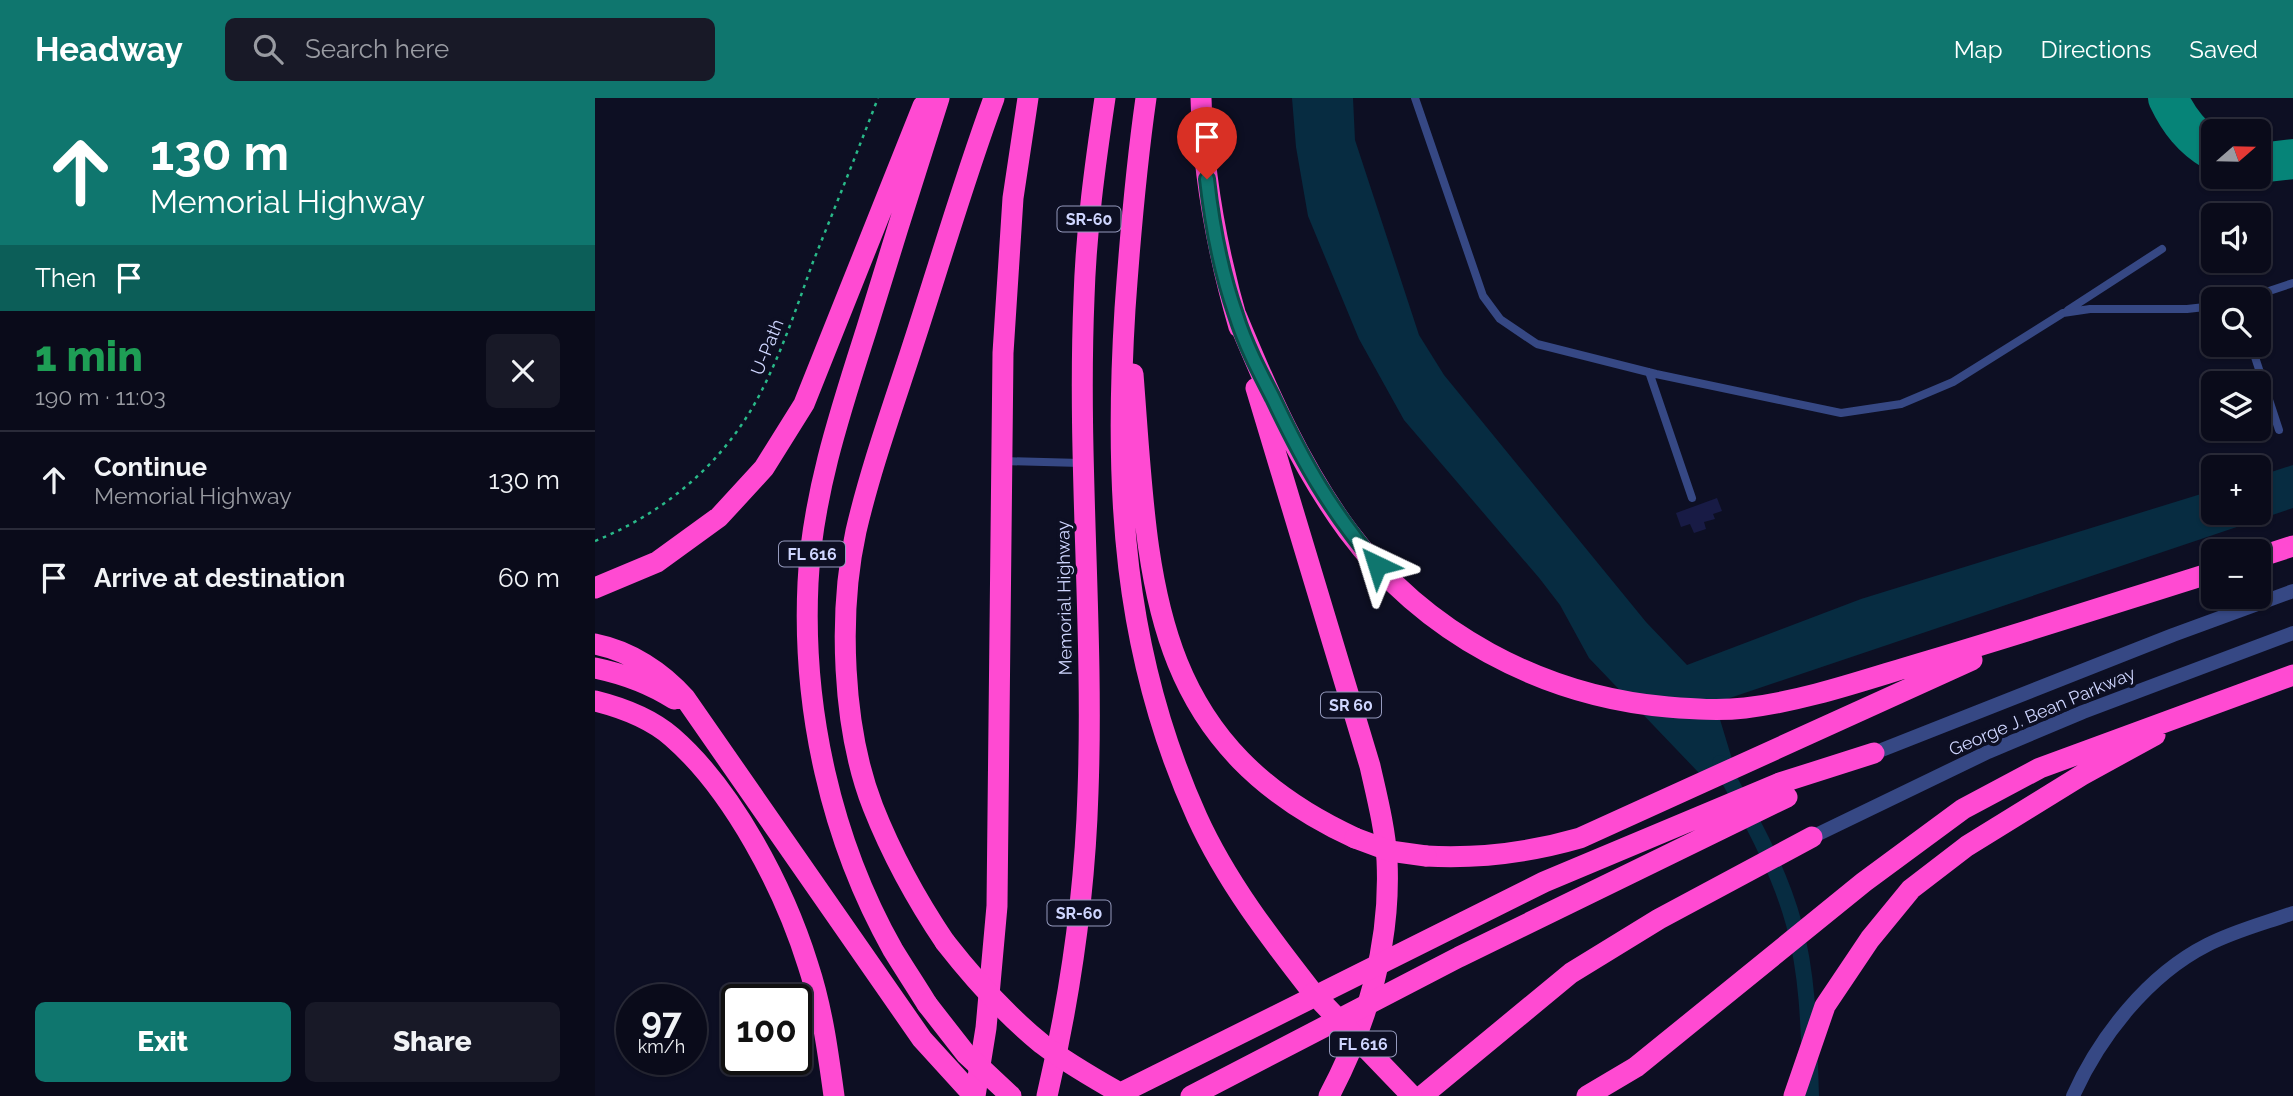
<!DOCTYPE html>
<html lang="en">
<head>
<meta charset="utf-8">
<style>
	:root { --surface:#0a0b1a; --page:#181927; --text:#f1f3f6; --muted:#999ba2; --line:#2a2b39; --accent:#0f766e }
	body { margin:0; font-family:Raleway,sans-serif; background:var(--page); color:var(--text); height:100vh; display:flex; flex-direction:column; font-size:26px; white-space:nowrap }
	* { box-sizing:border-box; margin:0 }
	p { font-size:23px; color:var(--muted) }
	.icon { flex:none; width:38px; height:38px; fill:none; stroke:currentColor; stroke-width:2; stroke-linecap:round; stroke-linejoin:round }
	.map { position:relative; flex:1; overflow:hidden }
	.details { display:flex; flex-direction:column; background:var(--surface); width:595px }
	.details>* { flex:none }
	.top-card { background:#0f766e; color:#fff; overflow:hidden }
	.needle { width:46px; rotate:70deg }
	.fabs { position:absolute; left:1606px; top:21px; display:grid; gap:14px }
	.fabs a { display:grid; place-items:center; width:70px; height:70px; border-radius:10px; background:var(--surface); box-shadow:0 2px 5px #0004,0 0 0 2px var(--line); font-size:35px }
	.speed { position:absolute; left:21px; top:886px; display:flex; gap:14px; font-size:35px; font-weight:700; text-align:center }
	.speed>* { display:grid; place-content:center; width:91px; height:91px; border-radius:50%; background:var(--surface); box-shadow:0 2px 5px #0004,0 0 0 2px var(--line); line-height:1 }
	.speed small { font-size:18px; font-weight:400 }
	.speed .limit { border:4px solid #111; border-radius:10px; background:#fff; color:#111 }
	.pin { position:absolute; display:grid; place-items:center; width:60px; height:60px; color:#fff; margin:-72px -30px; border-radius:50% 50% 50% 0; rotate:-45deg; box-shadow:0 0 7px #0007 }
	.pin .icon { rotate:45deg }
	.me { position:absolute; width:77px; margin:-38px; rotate:319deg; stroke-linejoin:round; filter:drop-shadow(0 0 5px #0008) }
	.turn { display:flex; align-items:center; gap:24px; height:147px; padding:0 35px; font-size:32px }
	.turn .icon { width:91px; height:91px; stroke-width:2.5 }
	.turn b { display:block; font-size:49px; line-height:60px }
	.then { display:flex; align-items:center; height:66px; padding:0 35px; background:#0003; gap:14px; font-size:26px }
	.round { display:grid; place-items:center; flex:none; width:74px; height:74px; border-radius:10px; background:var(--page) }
	.head { display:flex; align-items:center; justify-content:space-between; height:119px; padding:0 35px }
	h1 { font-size:42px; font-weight:800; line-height:52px; color:#1e9e55 }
	.cta { display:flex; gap:14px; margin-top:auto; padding:14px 35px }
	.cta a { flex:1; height:80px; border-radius:10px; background:var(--accent); color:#fff; font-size:28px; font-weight:800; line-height:80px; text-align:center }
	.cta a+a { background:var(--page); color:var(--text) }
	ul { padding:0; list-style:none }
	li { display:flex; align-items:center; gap:21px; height:98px; padding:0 35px; border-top:2px solid var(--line) }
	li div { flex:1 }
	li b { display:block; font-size:26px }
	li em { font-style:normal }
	header { display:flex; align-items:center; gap:42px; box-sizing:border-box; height:98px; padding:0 35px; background:var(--accent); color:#fff }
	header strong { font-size:33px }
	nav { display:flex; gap:38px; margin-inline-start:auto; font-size:24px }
	.search { width:490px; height:63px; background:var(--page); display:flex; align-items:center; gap:18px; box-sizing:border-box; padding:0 24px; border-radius:10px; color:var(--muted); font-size:26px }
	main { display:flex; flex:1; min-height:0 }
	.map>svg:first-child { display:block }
</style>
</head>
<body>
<header>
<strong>Headway</strong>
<div class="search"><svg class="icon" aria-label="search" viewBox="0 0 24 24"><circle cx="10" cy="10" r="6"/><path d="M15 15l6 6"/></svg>Search here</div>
<nav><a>Map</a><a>Directions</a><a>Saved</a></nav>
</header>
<main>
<section class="details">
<div class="top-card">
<div class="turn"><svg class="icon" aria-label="ahead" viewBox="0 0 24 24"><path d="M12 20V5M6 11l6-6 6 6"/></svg><div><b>130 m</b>Memorial Highway</div></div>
<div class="then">Then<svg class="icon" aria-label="arrive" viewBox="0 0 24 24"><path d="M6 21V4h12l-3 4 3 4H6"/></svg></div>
</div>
<div class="head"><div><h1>1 min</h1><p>190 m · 11:03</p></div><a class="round"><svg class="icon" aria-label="close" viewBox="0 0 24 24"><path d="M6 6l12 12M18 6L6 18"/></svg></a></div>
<ul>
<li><svg class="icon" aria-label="ahead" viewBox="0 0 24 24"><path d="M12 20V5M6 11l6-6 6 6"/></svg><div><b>Continue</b><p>Memorial Highway</p></div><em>130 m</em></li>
<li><svg class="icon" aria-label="arrive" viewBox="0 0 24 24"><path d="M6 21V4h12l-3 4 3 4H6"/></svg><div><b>Arrive at destination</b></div><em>60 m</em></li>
</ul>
<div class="cta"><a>Exit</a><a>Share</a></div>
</section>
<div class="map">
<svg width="1698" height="998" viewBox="0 0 1698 998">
	<rect width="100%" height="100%" fill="#0d0f23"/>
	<path fill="#072c41" d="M697,0H758L760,42L824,237L849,277L1051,524L1092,567L1266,501L1619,392V415H1664V378L1698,367V410L1120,605L1140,671L1104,675L994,560L965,507L945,481L809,322L764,241L713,118L701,49Z"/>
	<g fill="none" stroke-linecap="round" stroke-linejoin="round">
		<path stroke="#072c41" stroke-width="16" d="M1125,665C1153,716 1184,770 1199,826C1214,882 1214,941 1216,998"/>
		<path stroke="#068478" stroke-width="40" d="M1573,0C1584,23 1597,40 1619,53
			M1664,65L1698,61"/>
	</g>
	<path fill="#181b45" d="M1122,400L1127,413L1118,416L1120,421L1109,424L1111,431L1099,435L1095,426L1086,429L1081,415Z"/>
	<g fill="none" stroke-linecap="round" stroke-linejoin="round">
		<path stroke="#29b989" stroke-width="2.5" stroke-dasharray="3.5 5" stroke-linecap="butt" d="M0,443C74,413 134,360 169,288C189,248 203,205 218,164C240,109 262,55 283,0"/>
		<path stroke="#364884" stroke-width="8" d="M820,0L888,198L905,221L942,246L1061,276L1246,315L1306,306L1358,284L1468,215L1495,211H1592L1619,208
			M1650,201L1698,185
			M1473,212L1567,151
			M1656,247L1684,332
			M1054,274L1097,400
			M408,363L486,365"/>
		<path stroke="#364884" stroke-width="14" d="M1478,998C1505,938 1553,877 1612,847C1639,833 1670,825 1698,815"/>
		<path stroke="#364884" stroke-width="14" d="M1279,655L1578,537L1698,493
			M1217,739L1393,654L1488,614L1698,535"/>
		<path stroke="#ff4ad2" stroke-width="21" d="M551,0C541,70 535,140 530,211C519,389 527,553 602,719C631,783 675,840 718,895
			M606,0C608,78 622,153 644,229
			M641,217C672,292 705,368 753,433C829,535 947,598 1073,609C1098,611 1124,613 1150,610C1209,603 1266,583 1323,566C1422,537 1520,505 1619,474
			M538,276C554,479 550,643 760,740
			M661,290L775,668C782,699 790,730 792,762C796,847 773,924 734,998
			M1664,459L1698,448
			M0,490L62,464L124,419L169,370L209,306L328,8
			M0,546C35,553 67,574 90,600L327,941L379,998
			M0,570C29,576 54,585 79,601
			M0,603C28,610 55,620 77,639C138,692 189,790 213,867C227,909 233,954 239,998
			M1185,685L1279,655
			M831,758C885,761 933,755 985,740L1377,562
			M350,844C321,801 297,757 278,709C247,630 243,515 261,433C275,373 296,314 315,256C343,171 368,84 399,0
			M332,906C321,888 309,870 298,852C236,742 207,611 213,485C217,399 245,314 271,233C295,155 319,78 344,0
			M380,998L391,930L402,808L408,255L418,100L433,0
			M452,998C475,899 490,795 493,694C499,529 482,365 489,200C491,133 500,67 510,0
			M827,998L976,875L1064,821L1217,739
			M992,998L1041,969L1269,784L1368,711L1445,670L1698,577
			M1199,998L1230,908L1275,841L1316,791L1372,748L1487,677L1560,637"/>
		<path stroke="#ff4ad2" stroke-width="21" d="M760,740L795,753L831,758
			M350,844C379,881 410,916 447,946C473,966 502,982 530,998
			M718,895L817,998
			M332,906L371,956L416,998
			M520,998L949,784L1185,685
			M596,998L864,859L1192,699"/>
	</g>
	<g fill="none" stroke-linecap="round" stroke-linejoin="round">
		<g stroke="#0a4d48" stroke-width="18">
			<path id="route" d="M612,81C617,126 626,174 641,217C650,246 664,273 678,300C709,365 735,412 782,467"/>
		</g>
		<use href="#route" stroke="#0f766e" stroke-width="12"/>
	</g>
	<g text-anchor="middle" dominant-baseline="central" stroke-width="7" stroke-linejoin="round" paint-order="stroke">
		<g fill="#0d0f23" stroke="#959abd" stroke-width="2">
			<rect x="462.5" y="108.5" width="63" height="25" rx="5"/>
			<rect x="184" y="443.5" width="66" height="25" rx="5"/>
			<rect x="726" y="594.5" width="60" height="25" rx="5"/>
			<rect x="452.5" y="802.5" width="63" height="25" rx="5"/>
			<rect x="735" y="933.5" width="66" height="25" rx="5"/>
		</g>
		<g font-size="16" font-weight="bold" fill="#cfd6ff">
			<text x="494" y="121">SR-60</text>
			<text x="217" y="456">FL 616</text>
			<text x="756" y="607">SR 60</text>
			<text x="484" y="815">SR-60</text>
			<text x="768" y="946">FL 616</text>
		</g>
		<g font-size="18" fill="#cfd6ff" stroke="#0d0f23">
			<text transform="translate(172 249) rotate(-68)">U-Path</text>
			<text transform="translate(469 500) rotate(-91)">Memorial Highway</text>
			<text transform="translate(1447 613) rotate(-23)">George J. Bean Parkway</text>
		</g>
	</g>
</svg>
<div class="fabs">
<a><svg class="needle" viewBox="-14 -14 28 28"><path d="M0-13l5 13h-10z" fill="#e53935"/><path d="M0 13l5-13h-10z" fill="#999ba2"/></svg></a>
<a><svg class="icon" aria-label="sound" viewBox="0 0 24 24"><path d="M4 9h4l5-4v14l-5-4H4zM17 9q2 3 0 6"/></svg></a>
<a><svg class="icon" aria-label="search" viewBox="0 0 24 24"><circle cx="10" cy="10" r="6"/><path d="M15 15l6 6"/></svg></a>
<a><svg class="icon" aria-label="layers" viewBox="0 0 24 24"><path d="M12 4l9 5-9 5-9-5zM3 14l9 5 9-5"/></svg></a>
<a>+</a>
<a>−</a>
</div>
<div class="speed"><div>97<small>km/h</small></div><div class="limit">100</div></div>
<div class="pin" style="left:612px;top:81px;background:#d93025"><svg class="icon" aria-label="arrive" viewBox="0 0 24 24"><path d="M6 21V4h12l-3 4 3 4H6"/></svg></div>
<svg class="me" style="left:782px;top:467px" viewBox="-20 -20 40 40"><path d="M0-17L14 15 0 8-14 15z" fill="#0f766e" stroke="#fff" stroke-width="4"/></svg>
</div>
</main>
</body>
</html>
